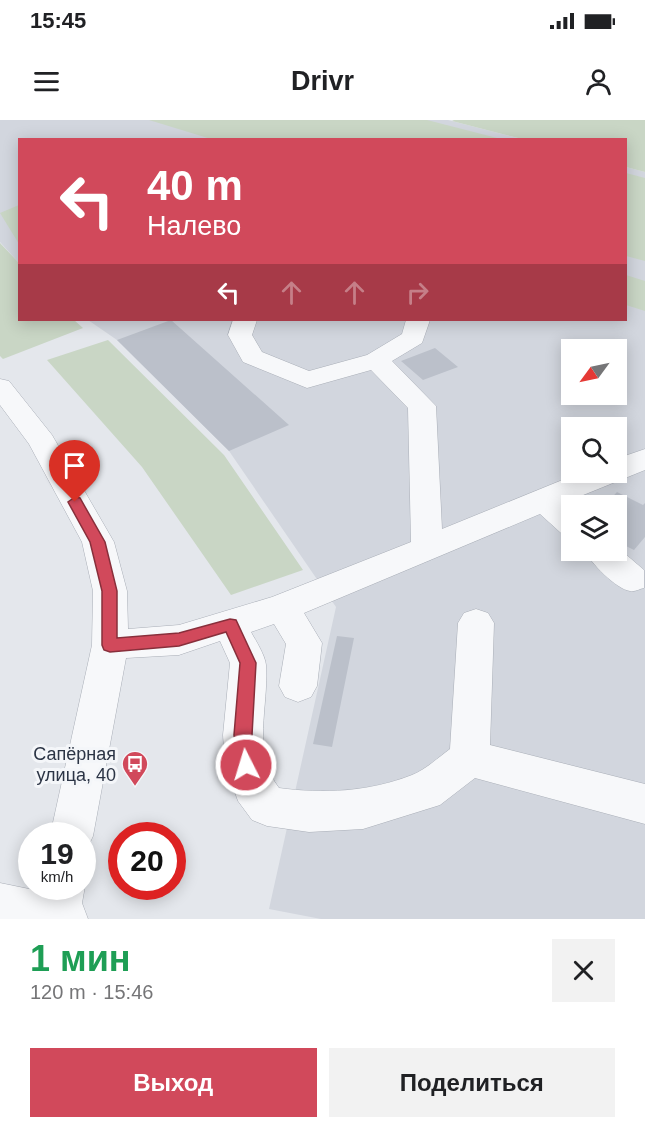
<!DOCTYPE html>
<html lang="ru">
<head>
<meta charset="utf-8">
<style>
	:root { --surface:#fff; --page:#f2f2f2; --text:#202124; --muted:#757577; --accent:#d1495b }
	body { margin:0; font-family:Arial,sans-serif; background:var(--page); color:var(--text); height:100vh; display:flex; flex-direction:column; font-size:22px; white-space:nowrap }
	* { box-sizing:border-box; margin:0 }
	p { font-size:20px; color:var(--muted) }
	.icon { flex:none; width:33px; height:33px; fill:none; stroke:currentColor; stroke-width:2; stroke-linecap:round; stroke-linejoin:round }
	.map { position:relative; height:799px; overflow:hidden }
	.sheet { display:flex; flex-direction:column; background:var(--surface); flex:1 }
	.sheet>* { flex:none }
	.top-card { position:absolute; left:18px; top:18px; width:609px; height:183px; border-radius:0px; box-shadow:0 3px 15px #0003; background:#d1495b; color:#fff; overflow:hidden }
	.needle { width:39px; rotate:237deg }
	.buttons { position:absolute; left:561px; top:219px; display:grid; gap:12px }
	.buttons a { display:grid; place-items:center; width:66px; height:66px; border-radius:0px; background:var(--surface); box-shadow:0 3px 15px #0003; font-size:30px }
	.speed { position:absolute; left:18px; top:702px; display:flex; gap:12px; font-size:30px; font-weight:700; text-align:center }
	.speed>* { display:grid; place-content:center; width:78px; height:78px; border-radius:50%; background:var(--surface); box-shadow:0 3px 15px #0003; line-height:1 }
	.speed small { font-size:15px; font-weight:400 }
	.speed .limit { border:9px solid #d22; background:#fff; color:#111 }
	.pin { position:absolute; display:grid; place-items:center; width:51px; height:51px; color:#fff; margin:-62px -26px; border-radius:50% 50% 50% 0; rotate:-45deg; box-shadow:0 0 6px #0007 }
	.pin .icon { rotate:45deg }
	.me { position:absolute; width:66px; margin:-33px; rotate:355deg; stroke-linejoin:round; filter:drop-shadow(0 0 4px #0008) }
	.turn { display:flex; align-items:center; gap:21px; height:126px; padding:0 30px; font-size:27px }
	.turn .icon { width:78px; height:78px; stroke-width:2.5 }
	.turn b { display:block; font-size:42px; line-height:51px }
	.lanes { display:flex; align-items:center; height:57px; padding:0 30px; background:#0003; justify-content:center; gap:30px; direction:ltr }
	.lanes .off { opacity:.35 }
	.round { display:grid; place-items:center; flex:none; width:63px; height:63px; border-radius:0px; background:var(--page) }
	.summary { display:flex; align-items:center; justify-content:space-between; height:102px; padding:0 30px }
	h1 { font-size:36px; font-weight:600; line-height:45px; color:#1e9e55 }
	.button { display:flex; gap:12px; margin-top:auto; padding:12px 30px }
	.button a { flex:1; height:69px; border-radius:0px; background:var(--accent); color:#fff; font-size:24px; font-weight:600; line-height:69px; text-align:center }
	.button a+a { background:var(--page); color:var(--text) }
	.status { display:flex; justify-content:space-between; align-items:center; height:42px; padding:0 30px; background:var(--surface); direction:ltr }
	.status svg { height:16px; fill:currentColor }
	header { display:flex; justify-content:space-between; align-items:center; height:78px; padding:0 30px; background:var(--surface); font-size:27px; font-weight:600 }
	.map>svg:first-child { display:block }
</style>
</head>
<body>
<div class="status"><b>15:45</b><svg viewBox="0 0 49 12"><path d="M0 12V9h3v3zM5 12V6h3v6zM10 12V3h3v9zM15 12V0h3v12zM26 1h20v11H26zM47 4h2v5h-2z"/></svg></div>
<header><svg class="icon" aria-label="menu" viewBox="0 0 24 24"><path d="M4 6h16M4 12h16M4 18h16"/></svg>Drivr<svg class="icon" aria-label="person" viewBox="0 0 24 24"><circle cx="12" cy="8" r="4"/><path d="M4 21q1-7 8-7t8 7"/></svg></header>
<div class="map">
<svg width="645" height="799" viewBox="0 0 645 799">
	<rect width="100%" height="100%" fill="#e4e7ec"/>
	<path fill="#d2d6de" fill-rule="evenodd" d="M0,0H448L522,19L20,20L19,143L0,122Z
		M626,47L645,52V799H321L269,789L336,487L229,331L117,220L88,200H626ZM572,230H616V274H572ZM572,308H616V352H572ZM572,386H616V430H572Z"/>
	<path fill="#c9d6c5" d="M149,0H427L501,19H211Z
		M454,0H645V52L626,47V20L522,19L452,1Z
		M626,53L645,58V141L626,136Z
		M19,85H20L19,124L0,93Z
		M0,123L19,143L20,200H74L83,208L3,239L0,236Z
		M626,155L645,161V191L626,185Z
		M108,220L224,335L303,450L231,475L142,347L47,240Z"/>
	<path fill="#bbc0ca" d="M171,200L289,305L229,331L117,220Z
		M435,228L458,247L423,260L401,241Z
		M617,372L643,385L645,383V417L634,430L616,421V409L619,406L616,404V386H604Z
		M337,516L354,518L332,627L313,624Z"/>
	<g fill="none" stroke-linecap="round" stroke-linejoin="round">
		<g stroke="#a9aeb7" stroke-width="1">
			<path id="minor" d="M233,200H257L252,215L262,232L309,251L367,235L402,214L406,200H430L422,223L392,241L436,286L442,409L582,352H616V339L645,329V350L566,382L572,387V416L561,413L540,394L304,493L322,523L317,566L311,577L298,582L285,577L279,566L286,524L274,504L251,512C256,521 265,535 266,545C269,587 251,632 279,668C323,674 369,672 412,655C425,650 439,637 450,629L458,503L464,493L476,489L488,493L494,503L490,625L645,664V704L475,658L440,685L363,709L309,712L267,706L252,700L238,681L225,644L223,615L230,543L220,521L179,535L126,538L93,716L86,731L82,732V716H50L92,525L93,471L82,422L29,324L0,285V259L9,261L52,315L114,422L127,471L128,509L179,505L272,477L411,422L408,288L371,250L307,268L243,242L228,215Z
				M616,426L644,450V468C639,469 635,472 630,471C616,469 591,443 584,430H616Z
				M82,761L85,766L82,783L88,799H0V763L39,771V766H82Z"/>
		</g>
		<use href="#minor" fill="#f7f8fa" fill-rule="evenodd"/>
	</g>
	<path fill="#d1495b" stroke="#882f3b" stroke-width="1.5" d="M75,377L80,378L105,422L117,471V518L179,513L230,499L236,500L256,543L252,615L254,645L252,650L246,653L239,650L234,615L240,543L226,512L179,526L110,532L104,530L102,525V471L90,422L68,382Z"/>
	<defs>
		<g id="bus-pin" transform="scale(1.35)"><path d="M0 17L-7.5 6A9.5 9.5 0 1 1 7.5 6Z" fill="#d1495b" stroke="#f4f6f9"/><path d="M-5-6H5V4H4V6H2V4H-2V6H-4V4H-5ZM-3.5-4V0h7V-4ZM-3.5 1.2v1.5H-2V1.2ZM2 1.2v1.5H3.5V1.2Z" fill="#fff"/></g>
	</defs>
	<g fill-rule="evenodd">
		<use href="#bus-pin" x="135" y="644"/>
	</g>
	<g text-anchor="middle" dominant-baseline="central" stroke-width="6" stroke-linejoin="round" paint-order="stroke">
		<g font-size="18" fill="#2b3445" stroke="#f4f6f9" text-anchor="end">
			<text x="116" y="634">Сапёрная<tspan x="116" dy="21">улица, 40</tspan></text>
		</g>
	</g>
</svg>
<div class="buttons">
<a><svg class="needle" viewBox="-14 -14 28 28"><path d="M0-13l5 13h-10z" fill="#e53935"/><path d="M0 13l5-13h-10z" fill="#757577"/></svg></a>
<a><svg class="icon" aria-label="search" viewBox="0 0 24 24"><circle cx="10" cy="10" r="6"/><path d="M15 15l6 6"/></svg></a>
<a><svg class="icon" aria-label="layers" viewBox="0 0 24 24"><path d="M12 4l9 5-9 5-9-5zM3 14l9 5 9-5"/></svg></a>
</div>
<div class="speed"><div>19<small>km/h</small></div><div class="limit">20</div></div>
<div class="pin" style="left:75px;top:382px;background:#d93025"><svg class="icon" aria-label="arrive" viewBox="0 0 24 24"><path d="M6 21V4h12l-3 4 3 4H6"/></svg></div>
<svg class="me" style="left:246px;top:645px" viewBox="-20 -20 40 40"><circle r="17" fill="#d1495b" stroke="#fff" stroke-width="3"/><path d="M0-11L8 9 0 5-8 9z" fill="#fff"/></svg>
<div class="top-card">
<div class="turn"><svg class="icon" aria-label="left" viewBox="0 0 24 24"><path d="M17 20v-9H6M10 6l-5 5 5 5"/></svg><div><b>40 m</b>Налево</div></div>
<div class="lanes"><svg class="icon" aria-label="left" viewBox="0 0 24 24"><path d="M17 20v-9H6M10 6l-5 5 5 5"/></svg><svg class="icon off" aria-label="ahead" viewBox="0 0 24 24"><path d="M12 20V5M6 11l6-6 6 6"/></svg><svg class="icon off" aria-label="ahead" viewBox="0 0 24 24"><path d="M12 20V5M6 11l6-6 6 6"/></svg><svg class="icon off" aria-label="right" viewBox="0 0 24 24"><path d="M7 20v-9h11M14 6l5 5-5 5"/></svg></div>
</div>
</div>
<section class="sheet">
<div class="summary"><div><h1>1 мин</h1><p>120 m · 15:46</p></div><a class="round"><svg class="icon" aria-label="close" viewBox="0 0 24 24"><path d="M6 6l12 12M18 6L6 18"/></svg></a></div>
<div class="button"><a>Выход</a><a>Поделиться</a></div>
</section>
</body>
</html>
